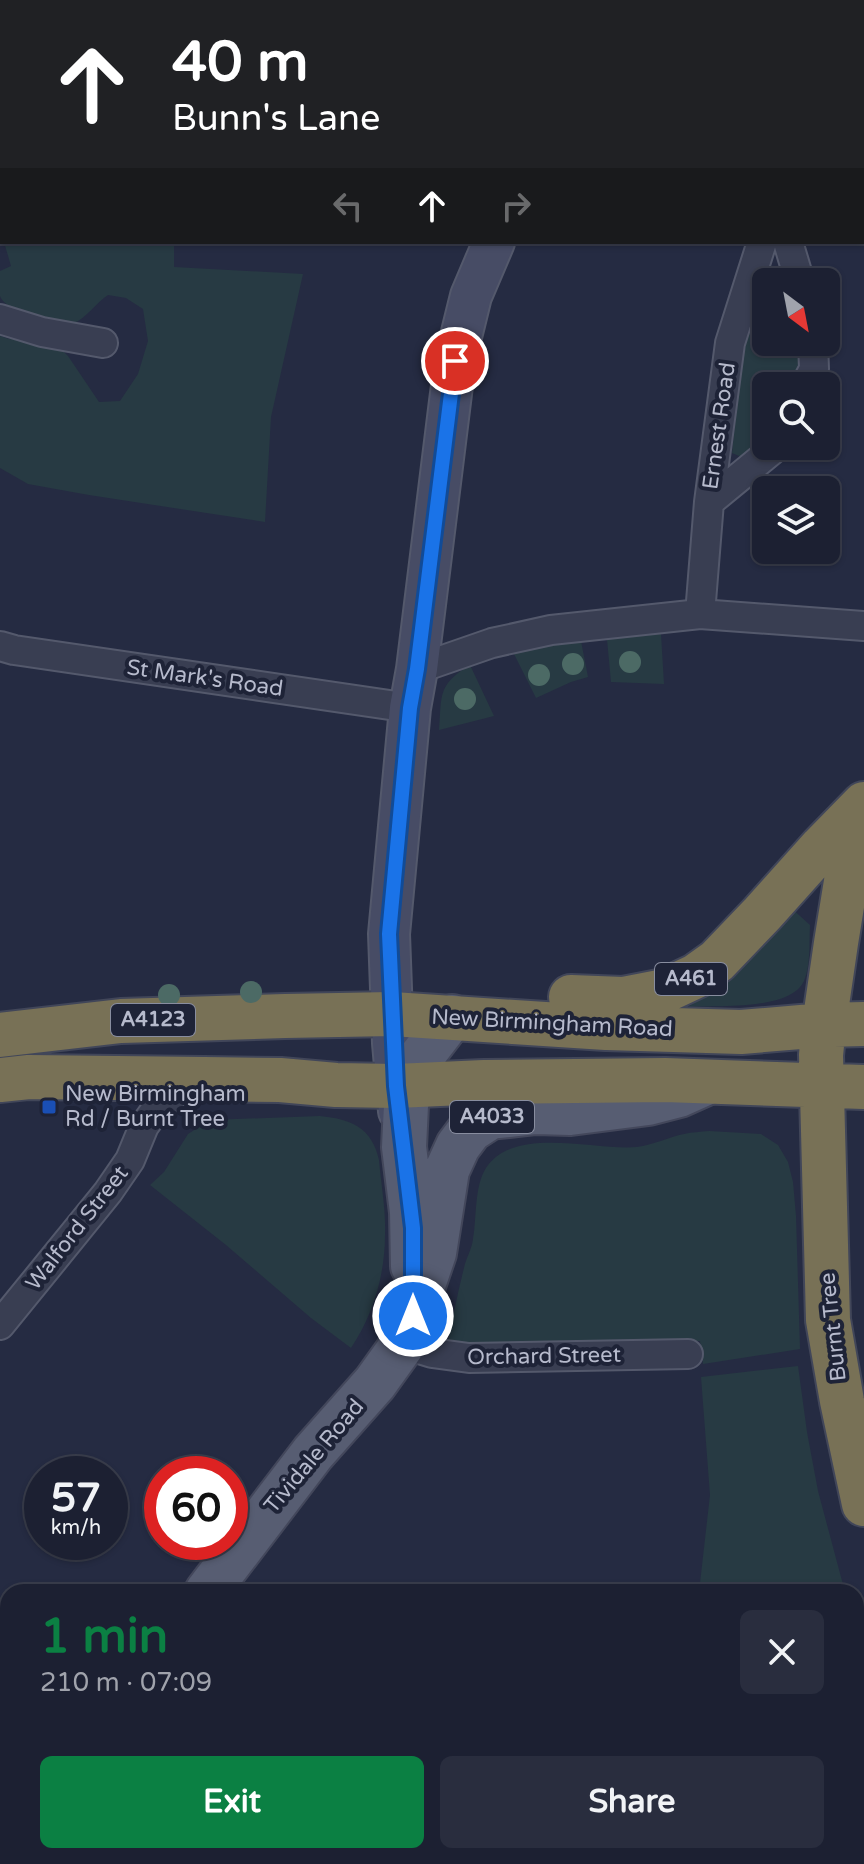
<!DOCTYPE html>
<html lang="en">
<head>
<meta charset="utf-8">
<style>
	:root { --surface:#1c2032; --page:#292d3e; --text:#f1f3f6; --muted:#a0a3ac; --line:#3a3e4d; --accent:#0b8043 }
	body { margin:0; font-family:"Varela Round",sans-serif; background:var(--page); color:var(--text); height:100vh; display:flex; flex-direction:column; font-size:30px; white-space:nowrap }
	* { box-sizing:border-box; margin:0 }
	p { font-size:26px; color:var(--muted) }
	.icon { flex:none; width:44px; height:44px; fill:none; stroke:currentColor; stroke-width:2; stroke-linecap:round; stroke-linejoin:round }
	.map { position:relative; flex:1; overflow:hidden }
	.side { position:absolute; left:0px; top:1584px; width:864px; height:280px; display:flex; flex-direction:column; background:var(--surface); border-radius:24px 24px 0 0; box-shadow:0 2px 6px #0004,0 0 0 2px var(--line) }
	.side>* { flex:none }
	.top-card { position:absolute; left:0px; top:0px; width:864px; height:244px; box-shadow:0 2px 6px #0004,0 0 0 2px var(--line); background:#202124; color:#fff; overflow:hidden }
	.needle { width:52px; rotate:148deg }
	.tools { position:absolute; left:752px; top:268px; display:grid; gap:16px }
	.tools a { display:grid; place-items:center; width:88px; height:88px; border-radius:12px; background:var(--surface); box-shadow:0 2px 6px #0004,0 0 0 2px var(--line); font-size:40px }
	.speed { position:absolute; left:24px; top:1456px; display:flex; gap:16px; font-size:40px; font-weight:700; text-align:center }
	.speed>* { display:grid; place-content:center; width:104px; height:104px; border-radius:50%; background:var(--surface); box-shadow:0 2px 6px #0004,0 0 0 2px var(--line); line-height:1 }
	.speed small { font-size:20px; font-weight:400 }
	.speed .limit { border:12px solid #d22; background:#fff; color:#111 }
	.pin { position:absolute; display:grid; place-items:center; width:68px; height:68px; color:#fff; margin:-34px; border:4px solid #fff; border-radius:50%; box-shadow:0 2px 8px #0007 }
	.me { position:absolute; width:88px; margin:-44px; rotate:0deg; stroke-linejoin:round; filter:drop-shadow(0 0 6px #0008) }
	.turn { display:flex; align-items:center; gap:28px; height:168px; padding:0 40px; font-size:36px }
	.turn .icon { width:104px; height:104px; stroke-width:2.5 }
	.turn b { display:block; font-size:56px; line-height:68px }
	.lanes { display:flex; align-items:center; height:76px; padding:0 40px; background:#0003; justify-content:center; gap:40px; direction:ltr }
	.lanes .off { opacity:.35 }
	.round { display:grid; place-items:center; flex:none; width:84px; height:84px; border-radius:12px; background:var(--page) }
	.summary { display:flex; align-items:center; justify-content:space-between; height:136px; padding:0 40px }
	h1 { font-size:48px; font-weight:700; line-height:60px; color:var(--accent) }
	.primary-button { display:flex; gap:16px; margin-top:auto; padding:16px 40px }
	.primary-button a { flex:1; height:92px; border-radius:12px; background:var(--accent); color:#fff; font-size:32px; font-weight:700; line-height:92px; text-align:center }
	.primary-button a+a { background:var(--page); color:var(--text) }
	.map>svg:first-child { display:block }
</style>
</head>
<body>
<div class="map">
<svg width="864" height="1864" viewBox="0 0 864 1864">
	<rect width="100%" height="100%" fill="#252b42"/>
	<path fill="#273a43" d="M4,242H174V267L303,274L271,417L265,522L89,495L28,484L0,468V336L9,339H34L57,345L68,356L99,402L120,401L138,374L148,341L143,309L126,298L108,295C97,302 85,319 74,323C60,328 4,311 0,296C0,289 0,278 0,271L11,266Z
		M766,285V342H800C801,357 797,373 790,386H766C766,414 770,441 744,458L732,453C738,405 741,326 766,285Z
		M661,634L664,684L611,682L607,639Z
		M548,641H581L588,677L571,682L536,698L512,650Z
		M470,665L494,716L439,730C442,695 437,685 470,665Z
		M789,906L810,925C809,942 811,965 804,981C790,1011 717,1005 688,1007L726,980Z
		M320,1116C350,1119 372,1127 379,1160C381,1184 386,1210 385,1235C385,1275 373,1315 351,1348L311,1318L226,1245L150,1185L164,1172L188,1134L210,1120Z
		M709,1131L761,1134L778,1145L788,1162L793,1182L796,1216L800,1349L703,1364L700,1341L472,1350L447,1346C453,1320 457,1294 464,1268C466,1258 472,1249 473,1239C477,1217 474,1187 486,1168C514,1125 595,1151 637,1147C653,1145 669,1137 684,1134C692,1132 701,1132 709,1131Z
		M798,1366L807,1432L818,1491L845,1592H699L710,1495L701,1377Z
		M856,1637L864,1710V1740L856,1737Z
		M864,1757V1849L856,1850V1776Z"/>
	<g fill="none" stroke-linecap="round" stroke-linejoin="round">
		<g stroke="#54596c" stroke-width="32">
			<path id="street" d="M376,0L382,2
				M222,2V0
				M665,2L693,0
				M826,2L827,0
				M788,242L800,282
				M0,319L42,332L103,343
				M805,386L814,369L813,342
				M709,502L777,446
				M700,614L864,626
				M0,646L14,650L410,708
				M417,669L492,643L551,630L700,614L709,502L730,343L762,242
				M0,1325L108,1192L130,1160L144,1126L157,1108L171,1096L199,1082
				M403,1344L432,1353L469,1358L688,1354
				M0,1855L14,1864
				M507,1856L508,1864
				M572,1856L594,1864"/>
		</g>
		<g stroke="#54596c" stroke-width="44">
			<path id="secondary" d="M579,0V2
				M399,1111L393,1043L389,934L410,708L417,669L455,361L471,296L494,242"/>
		</g>
		<g stroke="#43475b" stroke-width="48">
			<path id="primary" d="M413,1266L412,1212L404,1147L406,1105L415,1065L452,1017
				M207,1592L313,1453L375,1383L403,1344L434,1253L447,1170L458,1146L470,1130L490,1117L536,1112L570,1113L648,1103L679,1095L708,1082
				M25,1864L31,1856"/>
		</g>
		<g stroke="#414659" stroke-width="48">
			<path id="highway" d="M864,837L849,863L836,943L824,1025L821,1055L828,1320L842,1401L864,1504
				M571,997L623,999L664,991L696,976L717,961L762,914L822,847L864,804
				M0,1035L121,1021L285,1016L392,1014L606,1028L741,1032L824,1025L864,1024
				M0,1080L29,1077L204,1079L280,1080L336,1085L396,1086L484,1082L665,1080L864,1087"/>
		</g>
		<use href="#street" stroke="#393e52" stroke-width="28"/>
		<use href="#secondary" stroke="#474c65" stroke-width="40"/>
		<use href="#primary" stroke="#575d72" stroke-width="44"/>
		<use href="#highway" stroke="#787156" stroke-width="44"/>
	</g>
	<g fill="#4c6a65">
		<circle cx="630" cy="662" r="11"/>
		<circle cx="573" cy="664" r="11"/>
		<circle cx="539" cy="675" r="11"/>
		<circle cx="465" cy="699" r="11"/>
		<circle cx="251" cy="992" r="11"/>
		<circle cx="169" cy="995" r="11"/>
	</g>
	<g fill="none" stroke-linecap="round" stroke-linejoin="round">
		<g stroke="#114b97" stroke-width="20">
			<path id="route" d="M413,1316V1228L396,1086L389,934L410,708L417,669L455,361"/>
		</g>
		<use href="#route" stroke="#1a73e8" stroke-width="14"/>
	</g>
	<rect fill="#1a4fb4" stroke="#1e2337" stroke-width="3" x="41" y="1099" width="16" height="16" rx="4"/>
	<g text-anchor="middle" dominant-baseline="central" stroke-width="8" stroke-linejoin="round" paint-order="stroke">
		<g fill="#1e2337" stroke="#888d9f" stroke-width="2">
			<rect x="655" y="963" width="72" height="32" rx="6"/>
			<rect x="111" y="1004" width="84" height="32" rx="6"/>
			<rect x="450" y="1101" width="84" height="32" rx="6"/>
		</g>
		<g font-size="20" font-weight="bold" fill="#b6bacc">
			<text x="691" y="979">A461</text>
			<text x="153" y="1020">A4123</text>
			<text x="492" y="1117">A4033</text>
		</g>
		<g font-size="22" fill="#b6bacc" stroke="#1e2337">
			<text transform="translate(719 426) rotate(-82)">Ernest Road</text>
			<text transform="translate(205 678) rotate(8)">St Mark's Road</text>
			<text transform="translate(552 1023) rotate(3)">New Birmingham Road</text>
			<text transform="translate(77 1228) rotate(-52)">Walford Street</text>
			<text transform="translate(833 1327) rotate(-96)">Burnt Tree</text>
			<text transform="translate(544 1356) rotate(-1)">Orchard Street</text>
			<text transform="translate(314 1456) rotate(-50)">Tividale Road</text>
		</g>
		<g font-size="22" fill="#b6bacc" stroke="#1e2337" text-anchor="start">
			<text x="65" y="1094">New Birmingham<tspan x="65" dy="25">Rd / Burnt Tree</tspan></text>
		</g>
	</g>
</svg>
<div class="tools">
<a><svg class="needle" viewBox="-14 -14 28 28"><path d="M0-13l5 13h-10z" fill="#e53935"/><path d="M0 13l5-13h-10z" fill="#a0a3ac"/></svg></a>
<a><svg class="icon" aria-label="search" viewBox="0 0 24 24"><circle cx="10" cy="10" r="6"/><path d="M15 15l6 6"/></svg></a>
<a><svg class="icon" aria-label="layers" viewBox="0 0 24 24"><path d="M12 4l9 5-9 5-9-5zM3 14l9 5 9-5"/></svg></a>
</div>
<div class="speed"><div>57<small>km/h</small></div><div class="limit">60</div></div>
<div class="pin" style="left:455px;top:361px;background:#d93025"><svg class="icon" aria-label="arrive" viewBox="0 0 24 24"><path d="M6 21V4h12l-3 4 3 4H6"/></svg></div>
<svg class="me" style="left:413px;top:1316px" viewBox="-20 -20 40 40"><circle r="17" fill="#1a73e8" stroke="#fff" stroke-width="3"/><path d="M0-11L8 9 0 5-8 9z" fill="#fff"/></svg>
<div class="top-card">
<div class="turn"><svg class="icon" aria-label="ahead" viewBox="0 0 24 24"><path d="M12 20V5M6 11l6-6 6 6"/></svg><div><b>40 m</b>Bunn's Lane</div></div>
<div class="lanes"><svg class="icon off" aria-label="left" viewBox="0 0 24 24"><path d="M17 20v-9H6M10 6l-5 5 5 5"/></svg><svg class="icon" aria-label="ahead" viewBox="0 0 24 24"><path d="M12 20V5M6 11l6-6 6 6"/></svg><svg class="icon off" aria-label="right" viewBox="0 0 24 24"><path d="M7 20v-9h11M14 6l5 5-5 5"/></svg></div>
</div>
<section class="side">
<div class="summary"><div><h1>1 min</h1><p>210 m · 07:09</p></div><a class="round"><svg class="icon" aria-label="close" viewBox="0 0 24 24"><path d="M6 6l12 12M18 6L6 18"/></svg></a></div>
<div class="primary-button"><a>Exit</a><a>Share</a></div>
</section>
</div>
</body>
</html>
